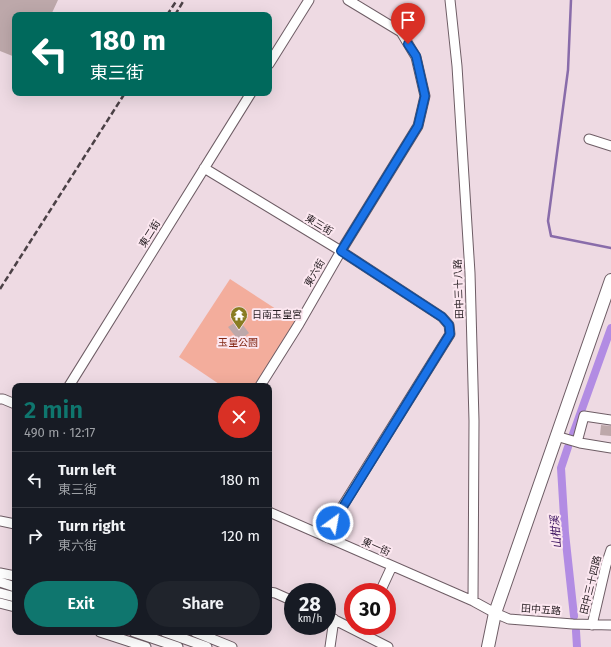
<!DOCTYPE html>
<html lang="en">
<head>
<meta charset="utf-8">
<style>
	:root { --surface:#171b24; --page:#20242c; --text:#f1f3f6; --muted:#9ea1a6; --line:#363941; --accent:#0f766e }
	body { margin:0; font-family:"Fira Sans","Noto Sans TC",sans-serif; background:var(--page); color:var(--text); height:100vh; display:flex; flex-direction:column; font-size:15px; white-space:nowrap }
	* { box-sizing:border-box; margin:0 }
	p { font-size:13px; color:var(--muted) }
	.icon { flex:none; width:22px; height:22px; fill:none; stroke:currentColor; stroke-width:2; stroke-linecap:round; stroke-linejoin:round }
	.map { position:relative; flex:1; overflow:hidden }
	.drawer { position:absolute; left:12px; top:383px; width:260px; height:252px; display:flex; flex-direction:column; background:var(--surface); border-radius:8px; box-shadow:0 4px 16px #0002 }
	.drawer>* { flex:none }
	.banner { position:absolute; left:12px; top:12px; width:260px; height:84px; border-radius:8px; box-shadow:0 4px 16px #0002; background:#00695c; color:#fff; overflow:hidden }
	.speed { position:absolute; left:284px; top:583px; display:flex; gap:8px; font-size:20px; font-weight:700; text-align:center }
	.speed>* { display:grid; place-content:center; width:52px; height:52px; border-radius:50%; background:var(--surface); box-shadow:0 4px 16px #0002; line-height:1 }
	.speed small { font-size:10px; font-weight:400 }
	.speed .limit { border:6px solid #d22; background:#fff; color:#111 }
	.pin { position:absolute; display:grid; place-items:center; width:34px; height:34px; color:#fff; margin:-41px -17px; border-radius:50% 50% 50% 0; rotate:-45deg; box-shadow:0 0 4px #0007 }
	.pin .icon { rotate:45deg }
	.me { position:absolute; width:44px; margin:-22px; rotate:32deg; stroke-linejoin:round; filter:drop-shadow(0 0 3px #0008) }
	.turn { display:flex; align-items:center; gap:14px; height:84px; padding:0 12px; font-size:18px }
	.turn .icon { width:52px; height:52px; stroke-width:2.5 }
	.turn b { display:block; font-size:28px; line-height:34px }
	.round { display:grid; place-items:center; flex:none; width:42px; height:42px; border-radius:21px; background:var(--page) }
	.overview { display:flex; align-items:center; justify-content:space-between; height:68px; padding:0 12px }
	h1 { font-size:24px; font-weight:600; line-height:30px; color:var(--accent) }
	.button { display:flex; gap:8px; margin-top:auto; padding:8px 12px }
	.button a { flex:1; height:46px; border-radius:24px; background:var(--accent); color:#fff; font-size:16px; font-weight:600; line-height:46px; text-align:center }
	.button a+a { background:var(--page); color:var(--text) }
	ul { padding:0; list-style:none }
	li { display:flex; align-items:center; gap:12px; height:56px; padding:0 12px; border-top:1px solid var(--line) }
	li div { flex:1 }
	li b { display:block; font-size:15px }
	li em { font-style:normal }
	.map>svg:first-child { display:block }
</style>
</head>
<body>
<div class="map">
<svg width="611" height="647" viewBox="0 0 611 647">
	<rect width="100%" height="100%" fill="#eedae3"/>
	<path fill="#f3ad9c" d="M230,279L299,324L260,386H222L179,357Z"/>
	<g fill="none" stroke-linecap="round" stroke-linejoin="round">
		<path stroke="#896caa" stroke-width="2.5" d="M571,0L568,70L548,221L551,236L611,248"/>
		<path stroke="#b28ce3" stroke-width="8" d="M573,434L611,328
			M568,447L561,468L565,533L574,616
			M576,631L577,647"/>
	</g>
	<path fill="#bda8aa" d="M0,0H58L51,15H15V57L0,51Z
		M239,320L249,333L239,341L228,327Z
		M601,425L611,426V436L600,435Z"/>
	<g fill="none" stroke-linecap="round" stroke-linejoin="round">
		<g stroke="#6e5d65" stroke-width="11">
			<path id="minor" d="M450,0L457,66L470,273L474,421L473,601
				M269,64L309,0
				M589,139L611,146
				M204,168L341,251L442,317L449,325L450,334L324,536
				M69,386L251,93
				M260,386L299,324L341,251L418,126L425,96L416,57L401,32L348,0
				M0,399H3L15,404
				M556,436L580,443L611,448
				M577,442L584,416L611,420
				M269,512L473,601L495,613L509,619L573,624L611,625
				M0,521L15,524
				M0,573L15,576
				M0,582L15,587
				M269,592L275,593L293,601
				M380,592L392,566
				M0,593L15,597
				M0,603L15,607
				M327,616L388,647
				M592,625L606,565L611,550
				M100,632L146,647
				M134,632L178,647
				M165,632L207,647
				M195,632L232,647
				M330,647L334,619"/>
		</g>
		<g stroke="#6e5d65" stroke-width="14">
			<path id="major" d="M488,647L495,613L611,280"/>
		</g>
		<use href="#minor" stroke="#fff" stroke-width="9"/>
		<use href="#major" stroke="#fff" stroke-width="12"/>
		<path stroke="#4b4146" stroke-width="2.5" stroke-dasharray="6 3" stroke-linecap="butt" d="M167,15L177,0
			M175,15L184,0
			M0,289L125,93"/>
	</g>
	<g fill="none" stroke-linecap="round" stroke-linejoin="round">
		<g stroke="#114b97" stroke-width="10">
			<path id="route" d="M333,523L450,334L449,325L442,317L341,251L418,126L425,96L416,56L408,44"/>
		</g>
		<use href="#route" stroke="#1a73e8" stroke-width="7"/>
	</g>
	<defs>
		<g id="temple-pin" transform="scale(0.9)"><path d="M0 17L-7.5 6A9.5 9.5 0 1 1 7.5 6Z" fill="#887c22" stroke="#fce7f0"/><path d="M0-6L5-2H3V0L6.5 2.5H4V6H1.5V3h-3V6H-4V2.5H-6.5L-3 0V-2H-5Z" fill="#fff"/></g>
	</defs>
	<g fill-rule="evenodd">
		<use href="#temple-pin" x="239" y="315"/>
	</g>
	<g text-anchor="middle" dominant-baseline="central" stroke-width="4" stroke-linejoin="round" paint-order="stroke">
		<g font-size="10" fill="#282024" stroke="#fce7f0">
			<text transform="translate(319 225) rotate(31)">東三街</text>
			<text transform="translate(150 234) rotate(-58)">東二街</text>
			<text transform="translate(315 273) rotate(-60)">東六街</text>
			<text transform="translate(459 289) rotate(-92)">田中三十八路</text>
			<text transform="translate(376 547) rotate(24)">東一街</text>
			<text transform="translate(591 585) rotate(-76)">田中三十四路</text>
			<text transform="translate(541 610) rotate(4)">田中五路</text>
		</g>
		<g font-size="10" fill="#282024" stroke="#fce7f0" text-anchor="start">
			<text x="252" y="315">日南玉皇宮</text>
		</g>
		<g font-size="10" fill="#822713" stroke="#fce7f0">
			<text x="238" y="343">玉皇公園</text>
		</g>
		<g font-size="11" font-style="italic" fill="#3b125f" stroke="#fce7f0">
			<text transform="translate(556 532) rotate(-95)">山柑溪</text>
		</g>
	</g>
</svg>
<div class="speed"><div>28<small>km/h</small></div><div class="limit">30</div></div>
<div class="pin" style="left:408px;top:44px;background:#d93025"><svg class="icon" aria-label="arrive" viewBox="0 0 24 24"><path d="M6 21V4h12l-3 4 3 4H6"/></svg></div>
<svg class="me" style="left:333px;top:523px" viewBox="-20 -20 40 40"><circle r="17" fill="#1a73e8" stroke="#fff" stroke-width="3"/><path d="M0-11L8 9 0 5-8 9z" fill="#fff"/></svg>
<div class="banner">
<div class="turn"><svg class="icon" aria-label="left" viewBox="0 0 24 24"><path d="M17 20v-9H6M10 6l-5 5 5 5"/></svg><div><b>180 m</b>東三街</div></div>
</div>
<section class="drawer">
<div class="overview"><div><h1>2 min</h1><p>490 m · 12:17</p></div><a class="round" style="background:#d93025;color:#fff"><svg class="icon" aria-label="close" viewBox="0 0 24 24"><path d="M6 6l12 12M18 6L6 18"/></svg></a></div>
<ul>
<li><svg class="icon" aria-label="left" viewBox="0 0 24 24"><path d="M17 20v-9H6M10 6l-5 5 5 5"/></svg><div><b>Turn left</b><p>東三街</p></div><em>180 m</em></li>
<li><svg class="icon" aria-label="right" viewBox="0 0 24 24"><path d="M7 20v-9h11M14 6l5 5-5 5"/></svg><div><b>Turn right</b><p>東六街</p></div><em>120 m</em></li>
</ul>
<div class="button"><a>Exit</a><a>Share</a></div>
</section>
</div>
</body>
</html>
